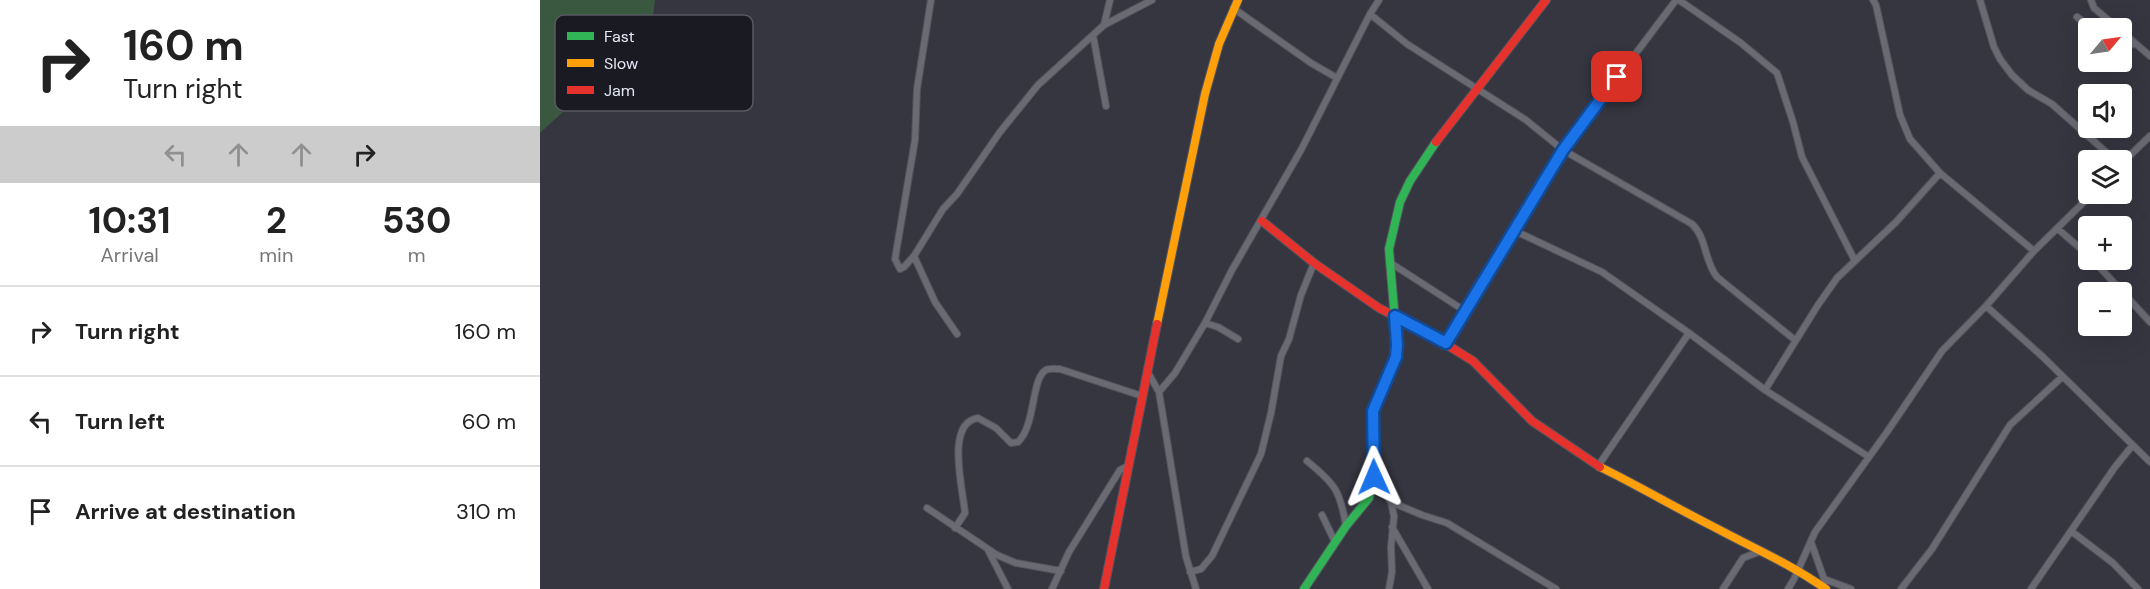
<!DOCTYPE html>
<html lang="en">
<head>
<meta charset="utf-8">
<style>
	:root { --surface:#fff; --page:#f6f6f6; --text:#222; --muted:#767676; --line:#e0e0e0 }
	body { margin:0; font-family:"DM Sans",sans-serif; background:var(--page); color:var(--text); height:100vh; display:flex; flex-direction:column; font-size:22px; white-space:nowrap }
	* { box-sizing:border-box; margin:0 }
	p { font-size:20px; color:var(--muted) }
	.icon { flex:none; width:33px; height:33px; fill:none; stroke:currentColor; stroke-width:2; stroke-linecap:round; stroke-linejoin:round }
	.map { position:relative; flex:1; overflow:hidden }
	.drawer { display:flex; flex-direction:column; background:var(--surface); width:540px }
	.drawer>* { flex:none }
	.top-card { background:#fff; color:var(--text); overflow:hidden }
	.needle { width:39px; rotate:61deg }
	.fabs { position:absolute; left:1538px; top:18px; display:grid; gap:12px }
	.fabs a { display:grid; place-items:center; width:54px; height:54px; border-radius:6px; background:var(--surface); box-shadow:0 6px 24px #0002; font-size:30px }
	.pin { position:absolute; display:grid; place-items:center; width:51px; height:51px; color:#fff; margin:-26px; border-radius:12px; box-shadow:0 3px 9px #0006 }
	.me { position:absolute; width:66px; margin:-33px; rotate:359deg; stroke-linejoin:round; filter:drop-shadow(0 0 4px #0008) }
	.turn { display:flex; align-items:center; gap:21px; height:126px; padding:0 24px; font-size:27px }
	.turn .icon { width:78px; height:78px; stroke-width:2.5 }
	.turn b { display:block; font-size:42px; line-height:51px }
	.lanes { display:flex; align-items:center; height:57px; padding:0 24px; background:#0003; justify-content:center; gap:30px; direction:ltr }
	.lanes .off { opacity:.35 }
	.eta { display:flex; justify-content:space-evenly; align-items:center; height:102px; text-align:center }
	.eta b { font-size:36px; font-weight:700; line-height:42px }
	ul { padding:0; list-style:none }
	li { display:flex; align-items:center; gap:18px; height:90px; padding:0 24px; border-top:2px solid var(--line) }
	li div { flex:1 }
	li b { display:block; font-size:22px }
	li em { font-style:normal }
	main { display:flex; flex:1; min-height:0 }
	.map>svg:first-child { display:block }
</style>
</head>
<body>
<main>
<section class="drawer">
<div class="top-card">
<div class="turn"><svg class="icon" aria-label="right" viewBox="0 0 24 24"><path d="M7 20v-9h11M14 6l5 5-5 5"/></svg><div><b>160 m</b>Turn right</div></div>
<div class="lanes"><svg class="icon off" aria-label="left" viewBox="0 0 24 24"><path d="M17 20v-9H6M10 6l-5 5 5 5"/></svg><svg class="icon off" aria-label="ahead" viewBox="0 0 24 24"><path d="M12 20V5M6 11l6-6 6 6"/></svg><svg class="icon off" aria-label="ahead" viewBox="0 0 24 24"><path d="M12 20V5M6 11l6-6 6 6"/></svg><svg class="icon" aria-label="right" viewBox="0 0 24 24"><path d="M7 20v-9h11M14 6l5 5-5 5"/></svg></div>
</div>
<div class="eta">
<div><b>10:31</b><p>Arrival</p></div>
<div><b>2</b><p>min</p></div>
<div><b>530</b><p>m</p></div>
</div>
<ul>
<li><svg class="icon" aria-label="right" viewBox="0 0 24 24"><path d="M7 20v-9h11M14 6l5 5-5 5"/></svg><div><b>Turn right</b></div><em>160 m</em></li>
<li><svg class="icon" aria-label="left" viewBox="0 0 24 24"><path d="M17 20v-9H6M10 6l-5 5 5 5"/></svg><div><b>Turn left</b></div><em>60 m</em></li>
<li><svg class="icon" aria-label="arrive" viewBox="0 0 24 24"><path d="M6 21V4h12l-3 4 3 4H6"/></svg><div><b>Arrive at destination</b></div><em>310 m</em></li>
</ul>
</section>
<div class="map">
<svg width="1610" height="589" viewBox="0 0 1610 589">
	<rect width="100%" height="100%" fill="#363641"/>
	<path fill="#39583f" d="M0,0H115L111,31L0,133Z"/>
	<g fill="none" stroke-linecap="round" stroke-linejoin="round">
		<g stroke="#53535d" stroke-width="8">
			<path id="street" d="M391,0L377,89L375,140L355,259L360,269L364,267L374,256L403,209L417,194L460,132L498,85L564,25L612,0
				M1139,0L1201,43L1237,73L1253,122L1262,157L1315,261
				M1333,0L1336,5L1360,115L1370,139L1400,173L1494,251
				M1440,0L1454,47L1460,59L1472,75L1488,90L1512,104L1575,160
				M1551,0L1554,8L1578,28
				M693,8L771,63L797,78
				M830,14L867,44L986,120L1023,150L1152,224C1167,238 1164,261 1177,277L1255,340
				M1537,17L1551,28
				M564,25L570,0
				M1581,31L1610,56
				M553,35L566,106
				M1581,45L1595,44
				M1581,164L1610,136
				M1518,229L1548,255
				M973,230L1062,272L1149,333L1225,390L1329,457
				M374,256L395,302L417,334
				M1553,260L1610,322
				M849,262L925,311L1023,150L1136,0
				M1446,306L1503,357L1610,462
				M665,323L678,327L698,339
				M906,343L925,311
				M607,371L619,392L646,557L656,589
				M1225,390L1278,305L1297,278L1356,222L1400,173
				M619,392L635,373L665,323L692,270L761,150L830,14L839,0
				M767,461C795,484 800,490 806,526
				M1058,466L1149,333
				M834,478L851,502L854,516L851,547L852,572L849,589
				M851,502L882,515L907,523L1016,589
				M387,508L457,555L476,563L521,571
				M782,515L795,542
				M852,527L888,589
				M415,528L425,513C423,489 405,423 438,418L456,428L471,443L478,442C496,425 491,378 506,370C510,368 516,369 520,369L602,396
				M1531,531L1573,563L1598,589
				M1271,542L1284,579V589
				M448,550L468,589
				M650,572L661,569L672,556L721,454L731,413L741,356L749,339L761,295L774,263
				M1284,579L1311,589
				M512,589L529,552L580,470L588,466
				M1183,589L1203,558L1221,551
				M1248,589L1254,579L1275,532L1347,432L1402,351L1446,306L1494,251L1552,194
				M1361,589L1392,549L1470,425L1522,377
				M1491,589L1575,467L1592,446"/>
		</g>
		<g stroke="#53535d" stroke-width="10">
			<path id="fast" d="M764,589L806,526L829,498L834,478L833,411L856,357L857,345L849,249L860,202L870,181L896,142"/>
		</g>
		<g stroke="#53535d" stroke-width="10">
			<path id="slow" d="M617,324L665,94L679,44L698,0
				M1060,467C1099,486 1136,508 1174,527C1213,548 1249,563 1286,589"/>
		</g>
		<g stroke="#53535d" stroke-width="10">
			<path id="jam" d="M896,142L1006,0
				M722,221L774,263L839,308L888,333L933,361L992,421L1060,467
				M564,589L617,324"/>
		</g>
		<use href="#street" stroke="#6a6a73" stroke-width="6"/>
		<use href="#fast" stroke="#30b455" stroke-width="8"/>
		<use href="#slow" stroke="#ff9f0a" stroke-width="8"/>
		<use href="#jam" stroke="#e5322d" stroke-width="8"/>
	</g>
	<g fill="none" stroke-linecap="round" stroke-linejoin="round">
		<g stroke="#114b97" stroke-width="15">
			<path id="route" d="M834,477L833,411L856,357L857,345L855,316L906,343L1023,150L1077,77"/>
		</g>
		<use href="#route" stroke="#1a73e8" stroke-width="10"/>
	</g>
	<rect x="15" y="15" width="198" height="96" rx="9" fill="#1a1a23" stroke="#585862" stroke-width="1.5"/>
	<rect x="27" y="32" width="27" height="8" fill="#30b455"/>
	<rect x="27" y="59" width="27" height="8" fill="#ff9f0a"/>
	<rect x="27" y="86" width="27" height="8" fill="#e5322d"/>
	<g font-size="16" fill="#e7e8f6">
		<text x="64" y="42">Fast</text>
		<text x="64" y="69">Slow</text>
		<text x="64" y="96">Jam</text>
	</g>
</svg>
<div class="fabs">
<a><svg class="needle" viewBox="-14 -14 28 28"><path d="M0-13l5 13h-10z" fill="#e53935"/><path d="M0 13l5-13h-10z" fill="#767676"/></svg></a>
<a><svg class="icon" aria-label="sound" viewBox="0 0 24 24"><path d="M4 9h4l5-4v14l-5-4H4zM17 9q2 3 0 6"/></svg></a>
<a><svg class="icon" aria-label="layers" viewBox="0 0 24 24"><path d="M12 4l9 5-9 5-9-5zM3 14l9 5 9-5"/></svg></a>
<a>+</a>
<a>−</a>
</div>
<div class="pin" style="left:1077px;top:77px;background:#d93025"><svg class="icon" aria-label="arrive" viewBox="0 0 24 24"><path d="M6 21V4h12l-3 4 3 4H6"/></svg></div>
<svg class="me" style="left:834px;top:477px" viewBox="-20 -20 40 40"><path d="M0-17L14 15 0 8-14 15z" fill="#1a73e8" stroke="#fff" stroke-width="4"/></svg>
</div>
</main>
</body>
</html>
